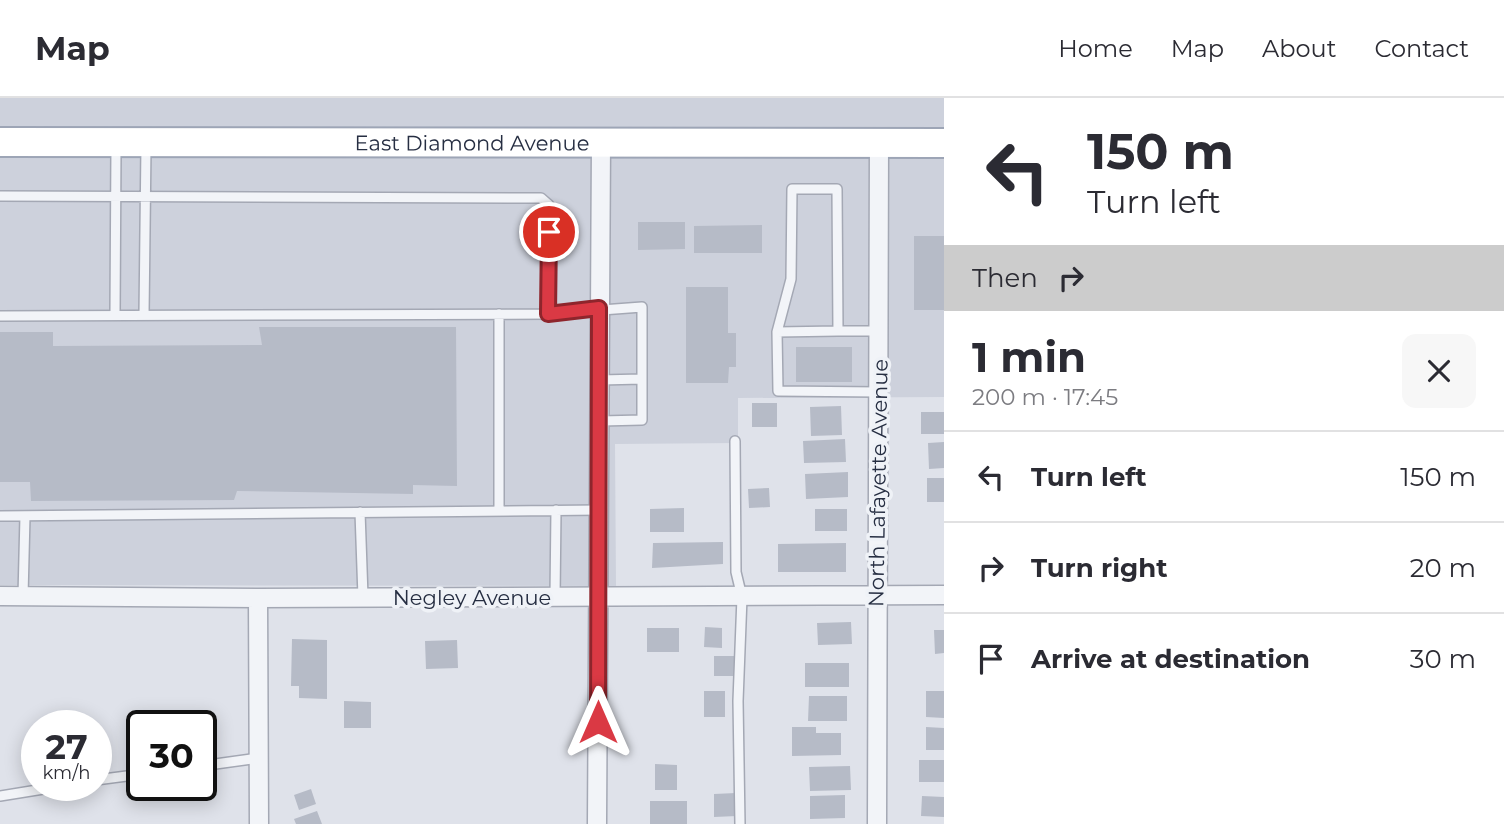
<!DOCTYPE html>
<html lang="en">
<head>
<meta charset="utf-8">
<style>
	:root { --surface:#fff; --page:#f7f7f7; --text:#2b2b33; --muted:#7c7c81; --line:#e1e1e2 }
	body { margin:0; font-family:Montserrat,sans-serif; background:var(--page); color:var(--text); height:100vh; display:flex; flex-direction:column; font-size:26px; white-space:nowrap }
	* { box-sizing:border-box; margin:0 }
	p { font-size:23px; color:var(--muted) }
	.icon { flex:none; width:38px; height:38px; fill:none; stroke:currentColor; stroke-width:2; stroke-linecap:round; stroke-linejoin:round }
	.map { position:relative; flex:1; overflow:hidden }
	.panel { display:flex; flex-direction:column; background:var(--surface); width:560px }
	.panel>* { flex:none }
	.banner { background:#fff; color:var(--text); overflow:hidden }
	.speed { position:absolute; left:21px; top:612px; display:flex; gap:14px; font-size:35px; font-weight:700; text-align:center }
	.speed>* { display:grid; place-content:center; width:91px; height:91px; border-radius:50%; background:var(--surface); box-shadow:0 4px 18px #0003; line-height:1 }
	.speed small { font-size:18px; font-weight:400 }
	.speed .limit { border:4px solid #111; border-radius:10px; background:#fff; color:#111 }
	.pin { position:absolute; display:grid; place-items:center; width:60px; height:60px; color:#fff; margin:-30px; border:4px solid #fff; border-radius:50%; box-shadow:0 2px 7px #0007 }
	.me { position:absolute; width:77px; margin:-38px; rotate:0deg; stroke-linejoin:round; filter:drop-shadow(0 0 5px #0008) }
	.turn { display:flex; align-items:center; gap:24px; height:147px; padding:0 28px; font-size:32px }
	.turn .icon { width:91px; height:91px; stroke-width:2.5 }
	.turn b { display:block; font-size:49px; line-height:60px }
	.then { display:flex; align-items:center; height:66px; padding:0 28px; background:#0003; gap:14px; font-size:26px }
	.round { display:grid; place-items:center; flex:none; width:74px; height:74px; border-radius:14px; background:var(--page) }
	.summary { display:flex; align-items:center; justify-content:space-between; height:119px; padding:0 28px }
	h1 { font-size:42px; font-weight:700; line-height:52px }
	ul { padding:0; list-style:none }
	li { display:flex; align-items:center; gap:21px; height:91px; padding:0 28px; border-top:2px solid var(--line) }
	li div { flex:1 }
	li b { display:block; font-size:26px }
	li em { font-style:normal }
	header { display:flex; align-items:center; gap:42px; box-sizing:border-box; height:98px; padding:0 35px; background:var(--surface); border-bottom:2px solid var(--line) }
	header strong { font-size:33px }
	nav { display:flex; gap:38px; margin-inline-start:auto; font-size:24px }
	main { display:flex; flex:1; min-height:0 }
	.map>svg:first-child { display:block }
</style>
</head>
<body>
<header>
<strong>Map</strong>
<nav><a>Home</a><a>Map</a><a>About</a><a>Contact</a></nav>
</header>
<main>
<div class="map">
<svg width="944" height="726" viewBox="0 0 944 726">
	<rect width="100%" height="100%" fill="#dfe2ea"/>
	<path fill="#cdd1dc" d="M0,0H944V299L738,300V345L615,346L616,488L0,487Z"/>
	<path fill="#b6bbc7" d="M638,124H685V151L638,152Z
		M762,127V155H694V128Z
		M914,138H944V212H914Z
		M686,189H728V235H736V269H729L728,285H686Z
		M259,229H456L457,388L413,387V396L237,393L234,402L31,403L30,384H0V234H53V248L262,247Z
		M796,249H852V284H796Z
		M752,305H777V329H752Z
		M841,308L842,337L811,338L810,309Z
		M921,314H944V336H921Z
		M845,341L846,364L804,365L803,343Z
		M944,344V370L929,371L928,345Z
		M848,374V399L806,401L805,376Z
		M927,380H944V404H927Z
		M769,390L770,409L749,410L748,391Z
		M684,410V434H650V411Z
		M815,411H847V433H815Z
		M723,444V466L652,470L653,445Z
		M846,445V474H778V446Z
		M851,524L852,546L818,547L817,525Z
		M705,529L722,530V550L704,549Z
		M647,530H679V554H647Z
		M934,532H944V555L935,556Z
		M292,541L327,542V601L299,600V588H291Z
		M457,542L458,570L426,571L425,543Z
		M714,558H737L736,578H714Z
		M805,565H849V589H805Z
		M704,593H725V619H704Z
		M926,593H944V620L926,619Z
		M809,598H847V623H808Z
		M344,603L371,604V630H344Z
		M792,629H816V635H841V657L792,658Z
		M926,629L944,630V652H926Z
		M919,662H944V684H919Z
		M655,666L677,667V692H655Z
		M850,668L851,692L810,693L809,669Z
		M180,688H203V693L181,696Z
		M311,691L316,706L299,712L294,697Z
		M736,695L737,718L714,719V696Z
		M845,697V720L810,721V698Z
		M922,698L944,699V719L921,718Z
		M650,703H687V726H650Z
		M317,713L322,726H296L294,721Z"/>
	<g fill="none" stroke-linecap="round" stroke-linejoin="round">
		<g stroke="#a4a8b4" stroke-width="12">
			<path id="service" d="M0,98L541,100L549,107L548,216
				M115,217L116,49
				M144,217L146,48
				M0,218L548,216L642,209V322L601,323
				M777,234L838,233
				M600,282L642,281
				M878,294L778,293L777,234L791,181L792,91H837L838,233H879
				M735,343L736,474L742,499L738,603L740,726
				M499,412V216
				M360,414L363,499
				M0,418L600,412
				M23,498L25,418
				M555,499L556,412
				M201,668L259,660
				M96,682L142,676
				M0,698L62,688"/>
		</g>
		<g stroke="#a4a8b4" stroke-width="21">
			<path id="minor" d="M0,498L258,500L944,497
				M258,500L259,726
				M597,726L601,45
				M877,726L879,45"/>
		</g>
		<g stroke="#9da5b6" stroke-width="32">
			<g id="primary">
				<path id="s1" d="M0,44L944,45"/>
			</g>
		</g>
		<use href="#service" stroke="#f2f4f8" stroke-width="9"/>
		<use href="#minor" stroke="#f2f4f8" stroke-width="18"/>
		<use href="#primary" stroke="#fff" stroke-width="28"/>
	</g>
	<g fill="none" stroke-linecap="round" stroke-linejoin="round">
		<g stroke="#8e252c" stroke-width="18">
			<path id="route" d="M549,134L548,216L599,210L598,624"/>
		</g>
		<use href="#route" stroke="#da3944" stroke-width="12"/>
	</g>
	<g text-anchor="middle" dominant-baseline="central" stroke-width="7" stroke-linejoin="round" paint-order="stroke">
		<g font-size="21" fill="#262e42" stroke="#eff2f7">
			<text stroke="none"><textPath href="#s1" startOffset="472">East Diamond Avenue</textPath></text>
			<text transform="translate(878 385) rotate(-89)">North Lafayette Avenue</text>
			<text x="472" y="499">Negley Avenue</text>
		</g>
	</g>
</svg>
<div class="speed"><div>27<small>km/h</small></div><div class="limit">30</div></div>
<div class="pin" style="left:549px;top:134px;background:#d93025"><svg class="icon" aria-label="arrive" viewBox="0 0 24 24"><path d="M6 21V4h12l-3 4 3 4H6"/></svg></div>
<svg class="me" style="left:598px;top:624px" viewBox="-20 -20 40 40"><path d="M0-17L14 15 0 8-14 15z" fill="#da3944" stroke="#fff" stroke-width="4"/></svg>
</div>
<section class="panel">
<div class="banner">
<div class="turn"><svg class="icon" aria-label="left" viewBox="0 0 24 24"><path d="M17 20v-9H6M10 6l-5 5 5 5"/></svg><div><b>150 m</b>Turn left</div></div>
<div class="then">Then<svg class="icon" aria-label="right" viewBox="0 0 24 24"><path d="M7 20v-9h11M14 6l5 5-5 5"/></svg></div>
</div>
<div class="summary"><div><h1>1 min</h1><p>200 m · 17:45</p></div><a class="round"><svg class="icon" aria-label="close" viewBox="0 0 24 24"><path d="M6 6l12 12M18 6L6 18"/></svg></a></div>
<ul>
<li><svg class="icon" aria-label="left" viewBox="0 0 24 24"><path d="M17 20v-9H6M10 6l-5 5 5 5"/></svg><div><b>Turn left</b></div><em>150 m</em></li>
<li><svg class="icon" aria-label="right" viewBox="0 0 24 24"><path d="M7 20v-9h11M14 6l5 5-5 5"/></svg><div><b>Turn right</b></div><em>20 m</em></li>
<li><svg class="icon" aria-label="arrive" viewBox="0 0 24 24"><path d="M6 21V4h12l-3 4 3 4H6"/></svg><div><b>Arrive at destination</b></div><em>30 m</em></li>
</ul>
</section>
</main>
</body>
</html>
